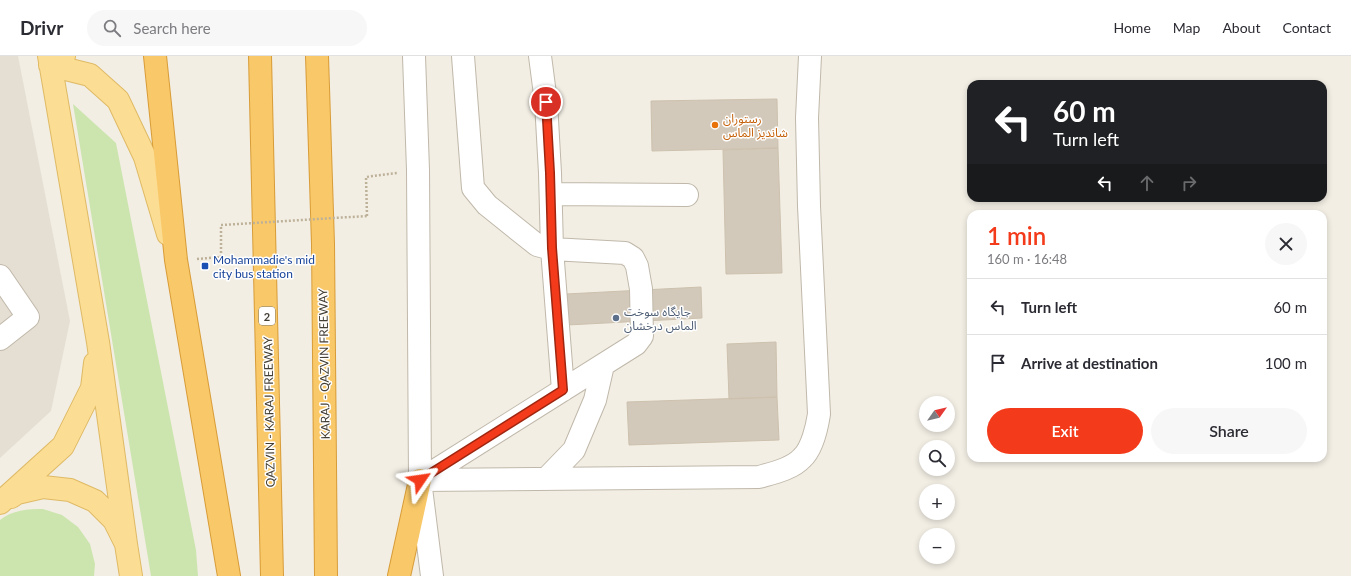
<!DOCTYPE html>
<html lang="en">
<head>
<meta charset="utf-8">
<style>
	:root { --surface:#fff; --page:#f7f7f7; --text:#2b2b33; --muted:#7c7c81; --line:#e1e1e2; --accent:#f33a1a }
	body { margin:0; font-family:Lato,"Noto Sans Arabic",sans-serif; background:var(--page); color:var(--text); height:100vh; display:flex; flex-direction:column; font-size:15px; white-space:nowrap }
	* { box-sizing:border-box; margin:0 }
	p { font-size:13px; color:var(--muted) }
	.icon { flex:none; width:22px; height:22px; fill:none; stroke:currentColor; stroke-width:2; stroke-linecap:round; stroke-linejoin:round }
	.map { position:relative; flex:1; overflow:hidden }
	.drawer { position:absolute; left:967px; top:154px; width:360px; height:252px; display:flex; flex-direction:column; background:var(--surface); border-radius:12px; box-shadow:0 2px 6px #0003 }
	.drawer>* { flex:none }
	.guide { position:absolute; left:967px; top:24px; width:360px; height:122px; border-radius:12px; box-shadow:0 2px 6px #0003; background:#202124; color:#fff; overflow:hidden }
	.needle { width:26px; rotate:56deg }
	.controls { position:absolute; left:919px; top:340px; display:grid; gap:8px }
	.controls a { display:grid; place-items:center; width:36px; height:36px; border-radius:50%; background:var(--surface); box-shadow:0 2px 6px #0003; font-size:20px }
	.pin { position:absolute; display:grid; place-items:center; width:34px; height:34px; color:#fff; margin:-17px; border:2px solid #fff; border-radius:50%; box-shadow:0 1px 4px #0007 }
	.me { position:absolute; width:44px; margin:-22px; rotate:58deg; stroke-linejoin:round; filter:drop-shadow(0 0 3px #0008) }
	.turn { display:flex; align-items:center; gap:14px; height:84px; padding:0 20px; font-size:18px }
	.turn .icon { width:52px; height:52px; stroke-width:2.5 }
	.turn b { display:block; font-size:28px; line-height:34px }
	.lanes { display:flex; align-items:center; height:38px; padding:0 20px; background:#0003; justify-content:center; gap:20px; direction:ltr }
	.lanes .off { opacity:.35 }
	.round { display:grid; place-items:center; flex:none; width:42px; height:42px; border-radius:21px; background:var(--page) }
	.headline { display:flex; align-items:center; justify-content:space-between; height:68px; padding:0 20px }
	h1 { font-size:24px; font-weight:600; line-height:30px; color:var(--accent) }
	.action { display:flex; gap:8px; margin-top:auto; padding:8px 20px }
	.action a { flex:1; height:46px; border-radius:24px; background:var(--accent); color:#fff; font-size:16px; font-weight:600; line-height:46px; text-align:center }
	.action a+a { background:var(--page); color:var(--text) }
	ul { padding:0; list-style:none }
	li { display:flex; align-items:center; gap:12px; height:56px; padding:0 20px; border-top:1px solid var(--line) }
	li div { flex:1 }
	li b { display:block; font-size:15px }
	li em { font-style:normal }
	header { display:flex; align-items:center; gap:24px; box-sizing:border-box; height:56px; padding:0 20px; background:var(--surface); border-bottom:1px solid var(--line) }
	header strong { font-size:19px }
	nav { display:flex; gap:22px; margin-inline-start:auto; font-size:14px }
	.search { width:280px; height:36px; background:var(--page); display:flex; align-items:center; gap:10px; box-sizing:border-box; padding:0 14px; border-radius:22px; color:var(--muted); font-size:15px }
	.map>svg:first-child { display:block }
</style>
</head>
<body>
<header>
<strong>Drivr</strong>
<div class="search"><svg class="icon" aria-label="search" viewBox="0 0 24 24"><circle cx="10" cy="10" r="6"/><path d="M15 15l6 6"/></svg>Search here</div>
<nav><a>Home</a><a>Map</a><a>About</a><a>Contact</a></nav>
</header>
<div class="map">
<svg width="1351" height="520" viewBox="0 0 1351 520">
	<rect width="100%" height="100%" fill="#f2eee4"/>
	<path fill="#e5dfd3" d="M0,0H18L70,265L51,355L0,402Z"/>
	<path fill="#cce5ae" d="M73,48L116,87L196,494L198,520H151Z
		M43,453L62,459L78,471L90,488L95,508L94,520H0V464C12,454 28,453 43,453Z"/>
	<path fill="#d3c9ba" stroke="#cdc1ae" d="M777,43L778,92L652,95L651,45Z
		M778,92L782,217L726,218L723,94Z
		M701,231L702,262L567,269L566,238Z
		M776,286L777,341L729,343L727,288Z
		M777,341L779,384L629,389L627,346Z"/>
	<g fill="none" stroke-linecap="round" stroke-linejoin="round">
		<g stroke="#c0b8aa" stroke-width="24">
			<path id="minor" d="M414,0L418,114L420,424L432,520
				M540,0L546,46L550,117L552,193L563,334
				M551,138L687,139
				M0,220L28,261L0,283
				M546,423L574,394L595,344L603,309
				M420,424L759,421C773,417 792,413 802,402C812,393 817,371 819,358L809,150L807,62L810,0
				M420,424L636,288L642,280L641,233L637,210L633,202L625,197L552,193L537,189L487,149L473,132L463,0"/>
		</g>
		<g stroke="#dfba65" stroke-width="24">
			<path id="major" d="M49,0L98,286L126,488
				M64,0L50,9L90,19L118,44L145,101L168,178
				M11,441L17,437L43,431L70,434L95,445L114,464L126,488L131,520
				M0,447L63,390L92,332L95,307"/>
		</g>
		<g stroke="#d89c38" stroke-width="24">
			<path id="highway" d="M155,0L176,204L229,520
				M260,0L272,520
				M317,0L323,188L326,520
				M399,520L420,424"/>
		</g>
		<path stroke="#beb199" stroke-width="2.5" stroke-dasharray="2 2" stroke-linecap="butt" d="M367,160L366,121L397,117
			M197,203L221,201V169"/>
		<use href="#minor" stroke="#fff" stroke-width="22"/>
		<use href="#major" stroke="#fbdd94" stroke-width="22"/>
		<use href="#highway" stroke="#f9c868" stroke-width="22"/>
		<path stroke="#beb199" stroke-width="2.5" stroke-dasharray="2 2" stroke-linecap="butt" d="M221,169L367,160"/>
	</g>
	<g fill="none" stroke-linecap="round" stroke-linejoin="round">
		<g stroke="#9e2611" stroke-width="10">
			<path id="route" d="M420,424L563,334L552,192L550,117L546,46"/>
		</g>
		<use href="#route" stroke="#f33a1a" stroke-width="7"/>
	</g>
	<circle fill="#e8710a" stroke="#fff" stroke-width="1.5" cx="715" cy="69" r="4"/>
	<rect fill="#1a4fb4" stroke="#fff" stroke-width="1.5" x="201" y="206" width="8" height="8" rx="2"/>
	<circle fill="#5c6f8a" stroke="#fff" stroke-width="1.5" cx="616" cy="262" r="4"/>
	<g text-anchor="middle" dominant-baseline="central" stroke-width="3" stroke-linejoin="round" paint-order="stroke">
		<rect fill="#fff" stroke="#7b7871" stroke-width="1" x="259" y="251" width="16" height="18" rx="3"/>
		<g font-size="11" font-weight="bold" fill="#433e34">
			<text x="267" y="260">2</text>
		</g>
		<g font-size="12" fill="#c56008" stroke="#fff" text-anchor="start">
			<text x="723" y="62">رستوران<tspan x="723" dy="14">شاندیز الماس</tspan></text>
		</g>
		<g font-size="12" fill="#164399" stroke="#fff" text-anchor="start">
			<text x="213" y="203">Mohammadie's mid<tspan x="213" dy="14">city bus station</tspan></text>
		</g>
		<g font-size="12" fill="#4e5e75" stroke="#fff" text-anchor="start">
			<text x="624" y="255">جایگاه سوخت<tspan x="624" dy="14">الماس درخشان</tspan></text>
		</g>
		<g font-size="12" fill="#433e34" stroke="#fff">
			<text transform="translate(324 308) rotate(-91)">KARAJ - QAZVIN FREEWAY</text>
			<text transform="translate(269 356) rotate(-91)">QAZVIN - KARAJ FREEWAY</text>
		</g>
	</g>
</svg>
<div class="controls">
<a><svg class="needle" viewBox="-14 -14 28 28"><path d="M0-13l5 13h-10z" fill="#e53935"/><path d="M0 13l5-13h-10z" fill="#7c7c81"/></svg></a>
<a><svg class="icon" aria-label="search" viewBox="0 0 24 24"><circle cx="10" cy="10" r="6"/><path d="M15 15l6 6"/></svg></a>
<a>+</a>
<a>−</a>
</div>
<div class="pin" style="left:546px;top:46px;background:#d93025"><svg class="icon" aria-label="arrive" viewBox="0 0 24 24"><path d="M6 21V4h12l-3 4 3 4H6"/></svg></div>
<svg class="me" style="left:420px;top:424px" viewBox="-20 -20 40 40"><path d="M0-17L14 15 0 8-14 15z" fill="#f33a1a" stroke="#fff" stroke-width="4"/></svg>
<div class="guide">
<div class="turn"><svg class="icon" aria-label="left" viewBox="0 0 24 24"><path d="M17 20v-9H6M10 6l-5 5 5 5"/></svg><div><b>60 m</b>Turn left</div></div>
<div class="lanes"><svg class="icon" aria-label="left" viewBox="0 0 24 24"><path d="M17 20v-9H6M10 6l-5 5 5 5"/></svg><svg class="icon off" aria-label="ahead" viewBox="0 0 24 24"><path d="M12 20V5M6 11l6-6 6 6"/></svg><svg class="icon off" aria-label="right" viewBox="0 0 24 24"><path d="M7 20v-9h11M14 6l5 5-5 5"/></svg></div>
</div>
<section class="drawer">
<div class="headline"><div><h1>1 min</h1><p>160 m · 16:48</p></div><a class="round"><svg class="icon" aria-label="close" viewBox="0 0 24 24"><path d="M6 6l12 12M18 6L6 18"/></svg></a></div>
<ul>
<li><svg class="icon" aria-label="left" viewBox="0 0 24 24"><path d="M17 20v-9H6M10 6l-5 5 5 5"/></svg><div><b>Turn left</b></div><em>60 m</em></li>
<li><svg class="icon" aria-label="arrive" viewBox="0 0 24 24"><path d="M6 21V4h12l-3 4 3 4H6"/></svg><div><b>Arrive at destination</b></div><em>100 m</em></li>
</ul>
<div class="action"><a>Exit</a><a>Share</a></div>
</section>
</div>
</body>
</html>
